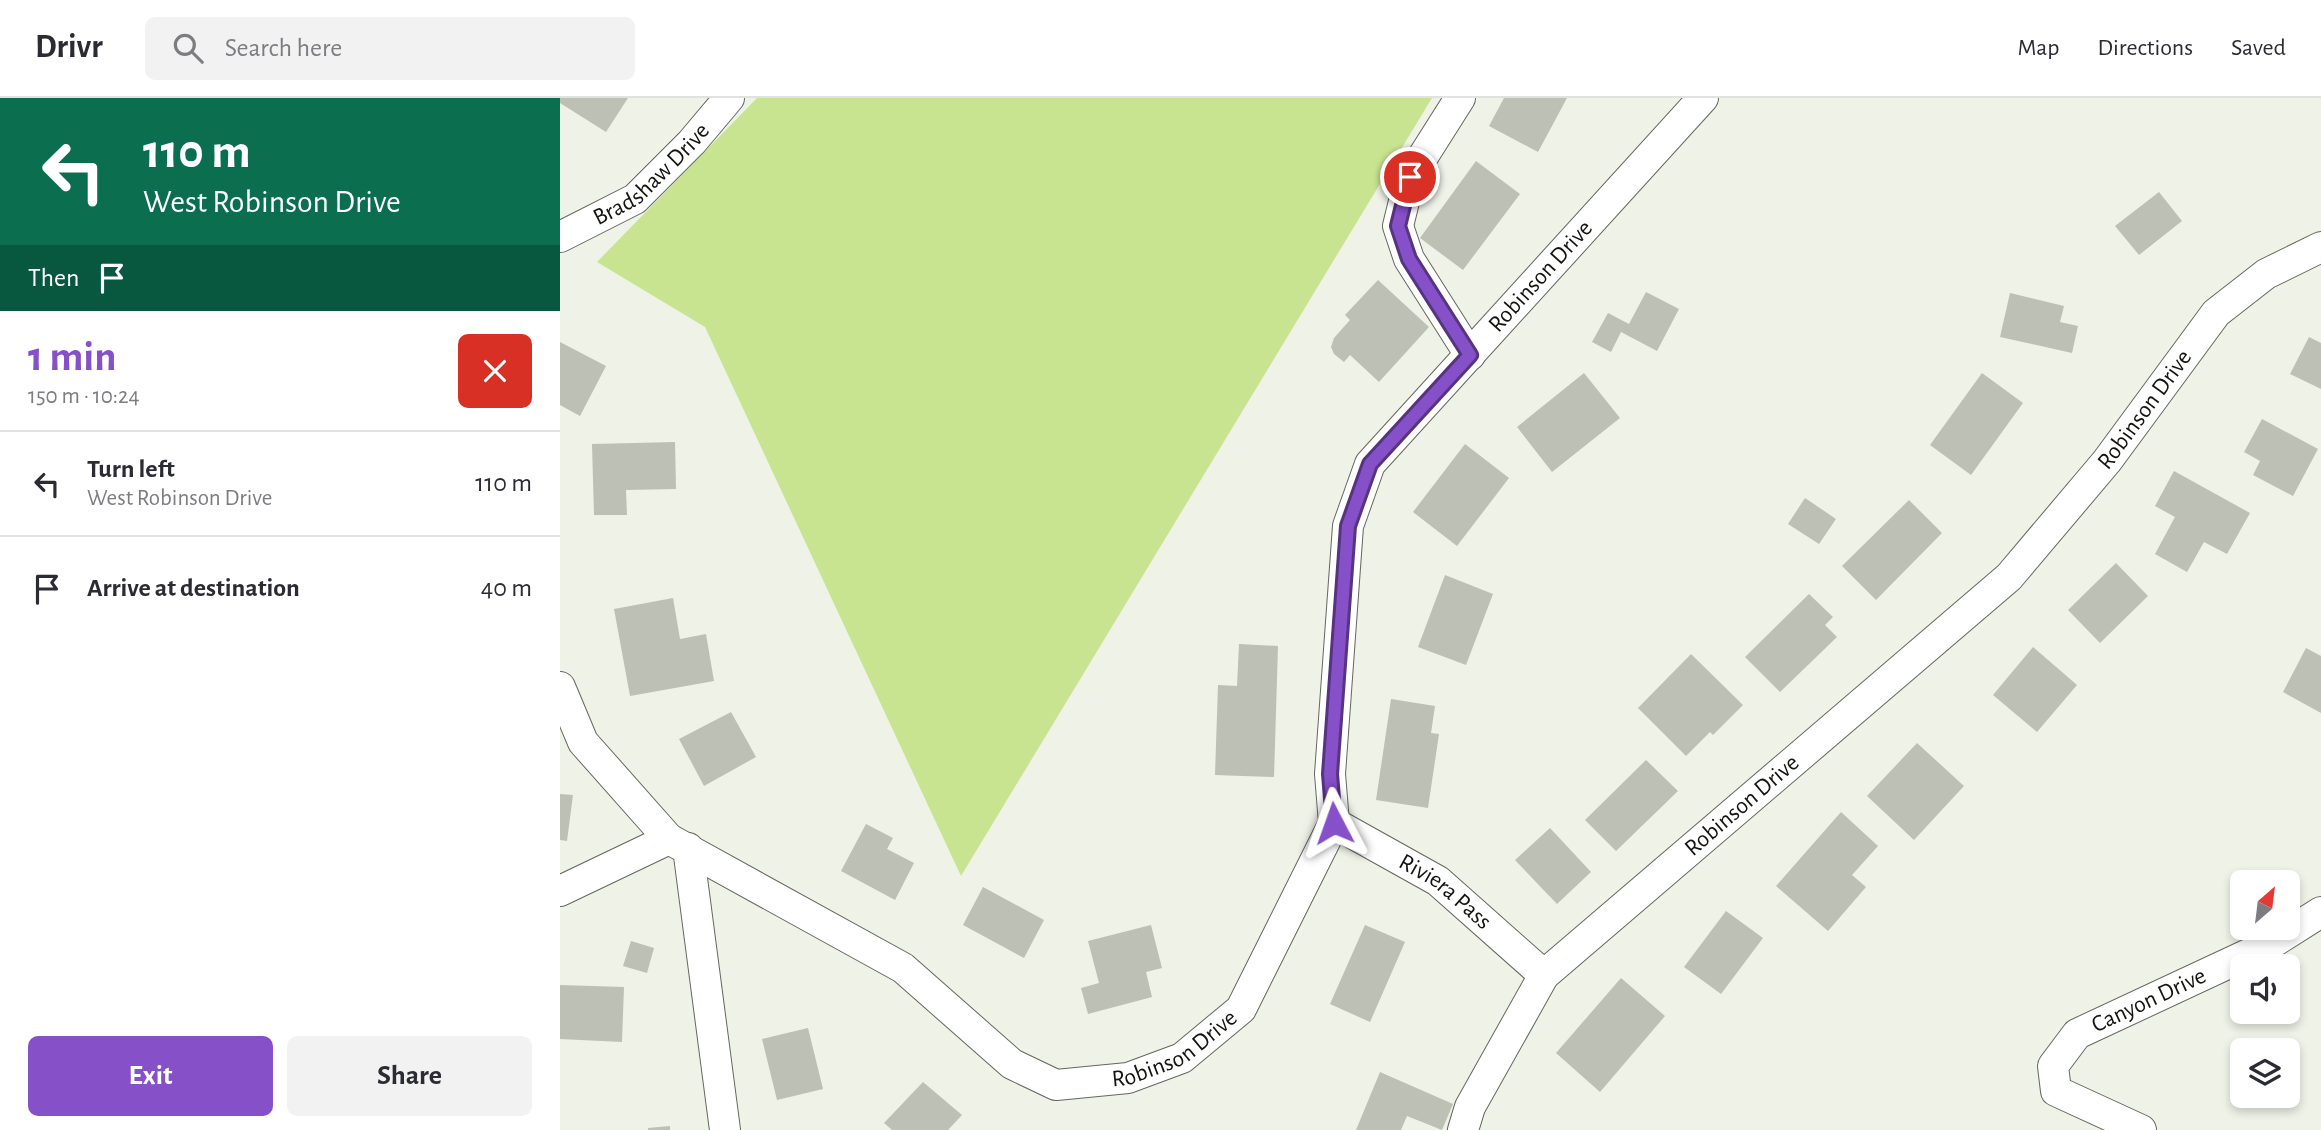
<!DOCTYPE html>
<html lang="en">
<head>
<meta charset="utf-8">
<style>
	:root { --surface:#fff; --page:#f2f2f3; --text:#2b2b33; --muted:#7c7c81; --line:#e1e1e2; --accent:#8550c8 }
	body { margin:0; font-family:"Alegreya Sans",sans-serif; background:var(--page); color:var(--text); height:100vh; display:flex; flex-direction:column; font-size:26px; white-space:nowrap }
	* { box-sizing:border-box; margin:0 }
	p { font-size:23px; color:var(--muted) }
	.icon { flex:none; width:38px; height:38px; fill:none; stroke:currentColor; stroke-width:2; stroke-linecap:round; stroke-linejoin:round }
	.map { position:relative; flex:1; overflow:hidden }
	.details { display:flex; flex-direction:column; background:var(--surface); width:560px }
	.details>* { flex:none }
	.banner { background:#0b6e4f; color:#fff; overflow:hidden }
	.needle { width:46px; rotate:28deg }
	.controls { position:absolute; left:1670px; top:772px; display:grid; gap:14px }
	.controls a { display:grid; place-items:center; width:70px; height:70px; border-radius:10px; background:var(--surface); box-shadow:0 4px 10px #0003; font-size:35px }
	.pin { position:absolute; display:grid; place-items:center; width:60px; height:60px; color:#fff; margin:-30px; border:4px solid #fff; border-radius:50%; box-shadow:0 2px 7px #0007 }
	.me { position:absolute; width:77px; margin:-38px; rotate:356deg; stroke-linejoin:round; filter:drop-shadow(0 0 5px #0008) }
	.turn { display:flex; align-items:center; gap:24px; height:147px; padding:0 28px; font-size:32px }
	.turn .icon { width:91px; height:91px; stroke-width:2.5 }
	.turn b { display:block; font-size:49px; line-height:60px }
	.then { display:flex; align-items:center; height:66px; padding:0 28px; background:#0003; gap:14px; font-size:26px }
	.round { display:grid; place-items:center; flex:none; width:74px; height:74px; border-radius:10px; background:var(--page) }
	.overview { display:flex; align-items:center; justify-content:space-between; height:119px; padding:0 28px }
	h1 { font-size:42px; font-weight:600; line-height:52px; color:var(--accent) }
	.cta { display:flex; gap:14px; margin-top:auto; padding:14px 28px }
	.cta a { flex:1; height:80px; border-radius:10px; background:var(--accent); color:#fff; font-size:28px; font-weight:600; line-height:80px; text-align:center }
	.cta a+a { background:var(--page); color:var(--text) }
	ul { padding:0; list-style:none }
	li { display:flex; align-items:center; gap:21px; height:105px; padding:0 28px; border-top:2px solid var(--line) }
	li div { flex:1 }
	li b { display:block; font-size:26px }
	li em { font-style:normal }
	header { display:flex; align-items:center; gap:42px; box-sizing:border-box; height:98px; padding:0 35px; background:var(--surface); border-bottom:2px solid var(--line) }
	header strong { font-size:33px }
	nav { display:flex; gap:38px; margin-inline-start:auto; font-size:24px }
	.search { width:490px; height:63px; background:var(--page); display:flex; align-items:center; gap:18px; box-sizing:border-box; padding:0 24px; border-radius:10px; color:var(--muted); font-size:26px }
	main { display:flex; flex:1; min-height:0 }
	.map>svg:first-child { display:block }
</style>
</head>
<body>
<header>
<strong>Drivr</strong>
<div class="search"><svg class="icon" aria-label="search" viewBox="0 0 24 24"><circle cx="10" cy="10" r="6"/><path d="M15 15l6 6"/></svg>Search here</div>
<nav><a>Map</a><a>Directions</a><a>Saved</a></nav>
</header>
<main>
<section class="details">
<div class="banner">
<div class="turn"><svg class="icon" aria-label="left" viewBox="0 0 24 24"><path d="M17 20v-9H6M10 6l-5 5 5 5"/></svg><div><b>110 m</b>West Robinson Drive</div></div>
<div class="then">Then<svg class="icon" aria-label="arrive" viewBox="0 0 24 24"><path d="M6 21V4h12l-3 4 3 4H6"/></svg></div>
</div>
<div class="overview"><div><h1>1 min</h1><p>150 m · 10:24</p></div><a class="round" style="background:#d93025;color:#fff"><svg class="icon" aria-label="close" viewBox="0 0 24 24"><path d="M6 6l12 12M18 6L6 18"/></svg></a></div>
<ul>
<li><svg class="icon" aria-label="left" viewBox="0 0 24 24"><path d="M17 20v-9H6M10 6l-5 5 5 5"/></svg><div><b>Turn left</b><p>West Robinson Drive</p></div><em>110 m</em></li>
<li><svg class="icon" aria-label="arrive" viewBox="0 0 24 24"><path d="M6 21V4h12l-3 4 3 4H6"/></svg><div><b>Arrive at destination</b></div><em>40 m</em></li>
</ul>
<div class="cta"><a>Exit</a><a>Share</a></div>
</section>
<div class="map">
<svg width="1761" height="1032" viewBox="0 0 1761 1032">
	<rect width="100%" height="100%" fill="#eef2e7"/>
	<path fill="#c9e490" d="M197,0H872L401,778L145,229L37,164Z"/>
	<path fill="#bcc0b5" d="M0,0H68L46,34L0,5Z
		M944,0H1007L978,54L929,28Z
		M916,63L960,96L903,172L860,140Z
		M1599,94L1622,123L1579,157L1555,128Z
		M818,182L869,229L819,284L790,257L784,264L774,256L771,249L774,240L790,222L785,217Z
		M1086,194L1119,211L1097,253L1061,234L1051,254L1032,244L1048,215L1069,226Z
		M1450,195L1504,208L1500,224L1518,228L1512,255L1440,239Z
		M1749,239L1761,245V291L1730,276Z
		M0,244L46,268L20,318L0,307Z
		M1024,275L1060,320L992,374L957,329Z
		M1422,275L1463,305L1411,377L1370,347Z
		M1702,321L1758,351L1733,398L1693,377L1700,363L1684,354Z
		M115,344L116,391L66,392L67,417H34L32,346Z
		M905,346L949,380L897,448L853,414Z
		M1614,373L1690,415L1667,456L1644,444L1627,474L1595,456L1615,419L1595,408Z
		M1245,400L1276,421L1259,446L1228,426Z
		M1349,402L1382,435L1316,502L1282,468Z
		M1556,465L1588,498L1540,545L1508,512Z
		M885,477L933,496L906,567L858,549Z
		M1249,496L1273,519L1265,527L1277,539L1220,594L1185,559Z
		M113,500L120,541L146,536L154,583L70,598L54,511Z
		M679,546L718,548L714,679L655,677L658,587L677,588Z
		M1473,549L1517,587L1477,634L1433,597Z
		M1746,550L1761,558V615L1723,594Z
		M1131,556L1183,607L1153,637L1150,634L1126,658L1078,610Z
		M831,601L875,608L871,635L879,636L868,710L816,702Z
		M171,614L196,659L144,688L119,641Z
		M1357,645L1404,688L1354,742L1307,698Z
		M1086,662L1118,693L1056,753L1025,722Z
		M0,696L13,697L7,743L0,742Z
		M1281,714L1318,748L1292,777L1306,789L1268,833L1216,788Z
		M306,726L333,740L327,751L354,765L335,802L281,773Z
		M990,730L1031,774L997,806L955,762Z
		M423,789L484,822L464,860L403,827Z
		M1166,813L1203,840L1161,896L1124,869Z
		M591,827L602,870L586,874L592,899L528,916L521,890L539,885L528,843Z
		M805,827L845,844L810,924L770,906Z
		M71,843L94,850L87,875L63,868Z
		M1061,880L1105,918L1040,994L996,955Z
		M0,887L64,889L62,944L0,941Z
		M248,930L263,991L217,1002L202,941Z
		M820,974L893,1006L882,1032L847,1018L841,1032H796Z
		M363,984L402,1017L388,1032H332L324,1025Z
		M110,1028V1032H88V1030Z"/>
	<g fill="none" stroke-linecap="round" stroke-linejoin="round">
		<g stroke="#64675e" stroke-width="32">
			<g id="street">
				<path d="M900,0L850,79L838,128L849,161L910,257"/>
				<path id="s1" d="M0,139L75,101L132,44L169,0"/>
				<path d="M0,589L23,644L109,741L0,793"/>
				<path id="s2" d="M774,725L878,783L984,877"/>
				<path id="s3" d="M109,741L343,870L452,966L496,987L568,980L622,960L681,911L774,725L770,676L788,428L810,366L1143,0"/>
				<path d="M128,750L165,1032"/>
				<path id="s4" d="M903,1032L910,1009L984,877L1449,479L1547,363L1656,215L1706,176L1761,149"/>
				<path id="s5" d="M1581,1032L1496,993L1493,968L1517,936L1712,845L1761,814"/>
			</g>
		</g>
		<use href="#street" stroke="#fff" stroke-width="30"/>
	</g>
	<g fill="none" stroke-linecap="round" stroke-linejoin="round">
		<g stroke="#563482" stroke-width="18">
			<path id="route" d="M774,725L770,676L788,428L810,366L910,257L849,161L838,128L850,79"/>
		</g>
		<use href="#route" stroke="#8550c8" stroke-width="12"/>
	</g>
	<g text-anchor="middle" dominant-baseline="central" stroke-width="7" stroke-linejoin="round" paint-order="stroke">
		<g font-size="24" fill="#121410" stroke="#eef2e7">
			<text stroke="none"><textPath href="#s1" startOffset="112">Bradshaw Drive</textPath></text>
			<text stroke="none"><textPath href="#s3" startOffset="1493">Robinson Drive</textPath></text>
			<text stroke="none"><textPath href="#s4" startOffset="1003">Robinson Drive</textPath></text>
			<text stroke="none"><textPath href="#s4" startOffset="436">Robinson Drive</textPath></text>
			<text stroke="none"><textPath href="#s2" startOffset="131">Riviera Pass</textPath></text>
			<text stroke="none"><textPath href="#s5" startOffset="238">Canyon Drive</textPath></text>
			<text stroke="none"><textPath href="#s3" startOffset="588">Robinson Drive</textPath></text>
		</g>
	</g>
</svg>
<div class="controls">
<a><svg class="needle" viewBox="-14 -14 28 28"><path d="M0-13l5 13h-10z" fill="#e53935"/><path d="M0 13l5-13h-10z" fill="#7c7c81"/></svg></a>
<a><svg class="icon" aria-label="sound" viewBox="0 0 24 24"><path d="M4 9h4l5-4v14l-5-4H4zM17 9q2 3 0 6"/></svg></a>
<a><svg class="icon" aria-label="layers" viewBox="0 0 24 24"><path d="M12 4l9 5-9 5-9-5zM3 14l9 5 9-5"/></svg></a>
</div>
<div class="pin" style="left:850px;top:79px;background:#d93025"><svg class="icon" aria-label="arrive" viewBox="0 0 24 24"><path d="M6 21V4h12l-3 4 3 4H6"/></svg></div>
<svg class="me" style="left:774px;top:725px" viewBox="-20 -20 40 40"><path d="M0-17L14 15 0 8-14 15z" fill="#8550c8" stroke="#fff" stroke-width="4"/></svg>
</div>
</main>
</body>
</html>
